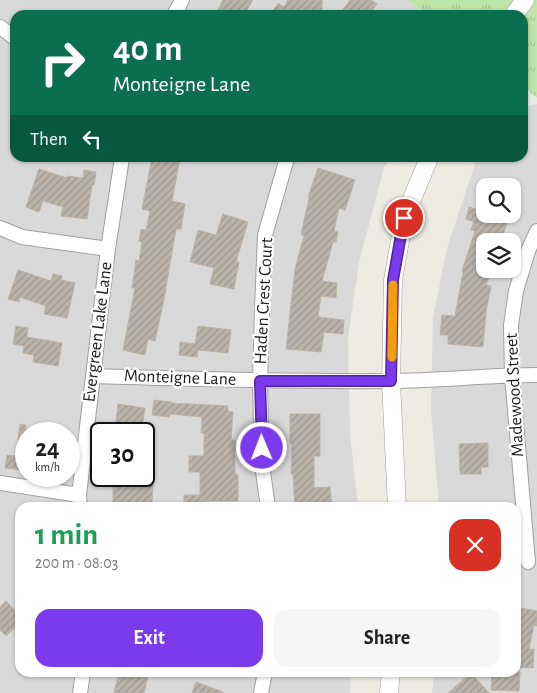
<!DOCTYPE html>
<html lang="en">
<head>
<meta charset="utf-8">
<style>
	:root { --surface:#fff; --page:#f6f6f6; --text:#222; --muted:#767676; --accent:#7c3aed }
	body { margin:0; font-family:"Alegreya Sans",sans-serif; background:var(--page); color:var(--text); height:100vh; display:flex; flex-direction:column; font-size:19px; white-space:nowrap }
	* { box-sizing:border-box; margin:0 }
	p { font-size:16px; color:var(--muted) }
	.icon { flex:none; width:28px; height:28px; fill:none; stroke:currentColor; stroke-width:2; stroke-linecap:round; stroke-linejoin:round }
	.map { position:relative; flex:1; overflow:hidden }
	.sheet { position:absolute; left:15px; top:502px; width:506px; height:175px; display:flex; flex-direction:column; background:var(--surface); border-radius:15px; box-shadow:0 1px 4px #0004 }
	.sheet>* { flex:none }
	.guide { position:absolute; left:10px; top:10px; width:518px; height:152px; border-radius:15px; box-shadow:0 1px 4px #0004; background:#0b6e4f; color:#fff; overflow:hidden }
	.controls { position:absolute; left:476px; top:178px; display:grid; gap:10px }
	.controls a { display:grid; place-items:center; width:45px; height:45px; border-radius:10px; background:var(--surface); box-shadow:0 1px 4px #0004; font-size:25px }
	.speed { position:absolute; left:15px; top:422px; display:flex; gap:10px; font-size:25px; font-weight:700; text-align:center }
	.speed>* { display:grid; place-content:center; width:65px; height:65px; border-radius:50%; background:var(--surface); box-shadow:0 1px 4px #0004; line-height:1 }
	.speed small { font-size:12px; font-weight:400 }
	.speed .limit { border:2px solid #111; border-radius:8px; background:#fff; color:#111 }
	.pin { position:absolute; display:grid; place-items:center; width:42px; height:42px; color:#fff; margin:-21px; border:2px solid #fff; border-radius:50%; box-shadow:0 1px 5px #0007 }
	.me { position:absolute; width:55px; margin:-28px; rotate:359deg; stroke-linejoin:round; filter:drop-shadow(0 0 4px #0008) }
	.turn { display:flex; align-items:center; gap:18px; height:105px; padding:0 20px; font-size:22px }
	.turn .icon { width:65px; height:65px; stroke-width:2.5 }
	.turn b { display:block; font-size:35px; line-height:42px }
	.then { display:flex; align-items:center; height:48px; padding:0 20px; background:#0003; gap:10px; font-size:19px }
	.round { display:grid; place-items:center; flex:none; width:52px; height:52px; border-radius:15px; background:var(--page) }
	.head { display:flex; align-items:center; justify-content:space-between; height:85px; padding:0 20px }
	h1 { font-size:30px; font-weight:700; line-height:38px; color:#1e9e55 }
	.cta { display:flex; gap:10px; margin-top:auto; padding:10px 20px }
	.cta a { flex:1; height:58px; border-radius:15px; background:var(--accent); color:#fff; font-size:20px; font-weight:700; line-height:58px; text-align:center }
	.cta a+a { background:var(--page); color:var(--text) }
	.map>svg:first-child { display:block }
</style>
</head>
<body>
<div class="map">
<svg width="537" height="693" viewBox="0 0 537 693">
	<defs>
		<pattern id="grass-tufts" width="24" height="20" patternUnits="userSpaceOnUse" patternTransform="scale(1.25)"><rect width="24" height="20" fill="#bfe5aa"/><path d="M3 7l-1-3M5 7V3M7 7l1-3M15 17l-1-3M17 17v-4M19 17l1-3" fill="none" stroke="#a4c492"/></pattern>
		<pattern id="building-hatch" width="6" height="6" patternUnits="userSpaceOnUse" patternTransform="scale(1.25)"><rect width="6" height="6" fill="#b9b3ac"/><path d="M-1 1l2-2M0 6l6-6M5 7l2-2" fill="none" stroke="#9e9993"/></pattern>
	</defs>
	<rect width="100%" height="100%" fill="#edebe2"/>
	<path fill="#dad9d9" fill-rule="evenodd" d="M0,0H407L429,15H15V158H390L384,168L359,262L348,338L350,433L358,507L20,508V672L351,673L350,693H0ZM26,434H69V476H26ZM101,434H144V476H101Z
		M537,104V693H432L434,673L516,672V508L439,507L431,410L433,318L447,248L477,158H522L523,107ZM485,186H512V214H485ZM485,241H512V269H485Z"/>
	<path fill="url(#grass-tufts)" d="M407,0H537V98L523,86L522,15H429Z"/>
	<path fill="url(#building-hatch)" stroke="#bdb3a5" d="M223,0H253L244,15H215Z
		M288,0H322V15H270L278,3L284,7Z
		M350,0H371L377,4L369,15H339Z
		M152,158H180L172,201L185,204L181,229H176L164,299L155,341L148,339L145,355L123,350L135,288H132L136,260L139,261L142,242L139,241L141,229L146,230L150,211L142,209Z
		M318,168L355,180L345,210L339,208L334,231L338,232L336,242H333L322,281L337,283L336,298L321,296L318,317L344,320L343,334L324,332L321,352L286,349L295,269L304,235H301L309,198L308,197Z
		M39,169L67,178V176L83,178L84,170L96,172L94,185H92L87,219L61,216L63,207L43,201L39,212L26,207Z
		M469,207L481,211L480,216L507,223L501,241H485V269H492L486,285L491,286L486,312L483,347L448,344V335H440L442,315L455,316L463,272L462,271L475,231L471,230L474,222L466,219Z
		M223,214L248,222L236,262H239L234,289L210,284L214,268L190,262L198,230L216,235Z
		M18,270L51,281L53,274L62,276L61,280L75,283L67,318L44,314L46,306L20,297L19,302L8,299Z
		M16,326L28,328L27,337L62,343L58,366L33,362L34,355L23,353L24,346L13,344Z
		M198,326L231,330L228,353L198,350L197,357L179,355L180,342L195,344Z
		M154,400L171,402V403L228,406V411L233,412L231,440H235V474L238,475V501H203V508H184V495H200V472H189V456H204V433H201L202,417L170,414L169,417L152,415Z
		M118,404L145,408L141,434L115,430Z
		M290,414H320V456H314V488L330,487L332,508H295L293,474H291L292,443H290Z
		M20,424L26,425V465L23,464V470L5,468L7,455L16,456Z
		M488,443V467H481V474H460L459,444Z
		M144,475H153L152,506L113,505V476H144Z
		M6,601L20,616V623L6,636L0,630V607Z
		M521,608L537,611V626L534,625L529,649H534L533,668L516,667V656H518L519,639L516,638V629H517Z
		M119,672H149L144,693H114Z
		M492,672H520L519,691L491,690Z
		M471,673L489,693H448Z
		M196,682L223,692L222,693H192Z"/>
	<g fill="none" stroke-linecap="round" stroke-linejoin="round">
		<g stroke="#a0a0a0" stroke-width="16">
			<path id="minor" d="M174,15L182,0
				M0,27L15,38
				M0,228L22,237L108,249
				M93,376C191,379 290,382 389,381C438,381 488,375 537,375
				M0,483L79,495
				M80,508L79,495L108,249L122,158
				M268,508L262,464L260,381L262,309L265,235L287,158
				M528,562L512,375L511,325L516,291L528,251L537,231
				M80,693L83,672
				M261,693L265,672"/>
		</g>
		<g stroke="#a0a0a0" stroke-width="19">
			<path id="tertiary" d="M514,15L525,0
				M397,508L391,381L393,280L404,218L429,158
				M389,693L391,672"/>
		</g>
		<use href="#minor" stroke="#fff" stroke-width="14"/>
		<use href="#tertiary" stroke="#fff" stroke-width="18"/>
	</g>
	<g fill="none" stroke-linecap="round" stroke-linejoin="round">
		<g stroke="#51269a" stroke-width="12">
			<path id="route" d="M262,448L260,381H391L393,280L404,218"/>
		</g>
		<use href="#route" stroke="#7c3aed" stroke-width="9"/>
		<path stroke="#f59e0b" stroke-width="9" d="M392,357L393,285"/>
	</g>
	<g text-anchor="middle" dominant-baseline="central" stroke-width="4.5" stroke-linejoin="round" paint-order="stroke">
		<g font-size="18" fill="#1c1c1c" stroke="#fff">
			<text transform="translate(264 301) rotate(-87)">Haden Crest Court</text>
			<text transform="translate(98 332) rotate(-83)">Evergreen Lake Lane</text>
			<text transform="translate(180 378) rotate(2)">Monteigne Lane</text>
			<text transform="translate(515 395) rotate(-93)">Madewood Street</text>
		</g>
	</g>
</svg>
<div class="controls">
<a><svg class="icon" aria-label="search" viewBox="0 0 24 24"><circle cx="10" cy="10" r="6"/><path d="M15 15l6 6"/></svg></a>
<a><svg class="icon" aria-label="layers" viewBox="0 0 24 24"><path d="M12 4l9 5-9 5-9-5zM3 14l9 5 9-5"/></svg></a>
</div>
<div class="speed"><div>24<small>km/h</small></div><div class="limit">30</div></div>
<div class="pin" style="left:404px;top:218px;background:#d93025"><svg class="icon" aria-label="arrive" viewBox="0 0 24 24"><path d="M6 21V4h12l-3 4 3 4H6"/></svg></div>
<svg class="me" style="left:262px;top:448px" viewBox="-20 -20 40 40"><circle r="17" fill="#7c3aed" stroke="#fff" stroke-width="3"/><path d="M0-11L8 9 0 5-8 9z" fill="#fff"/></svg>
<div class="guide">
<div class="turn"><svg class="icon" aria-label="right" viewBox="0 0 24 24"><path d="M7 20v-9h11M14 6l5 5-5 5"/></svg><div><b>40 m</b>Monteigne Lane</div></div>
<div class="then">Then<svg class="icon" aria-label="left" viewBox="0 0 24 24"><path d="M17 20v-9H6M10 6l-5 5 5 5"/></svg></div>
</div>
<section class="sheet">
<div class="head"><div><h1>1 min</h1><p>200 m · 08:03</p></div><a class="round" style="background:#d93025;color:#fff"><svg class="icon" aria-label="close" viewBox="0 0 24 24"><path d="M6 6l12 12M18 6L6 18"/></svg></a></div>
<div class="cta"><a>Exit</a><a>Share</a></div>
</section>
</div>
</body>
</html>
